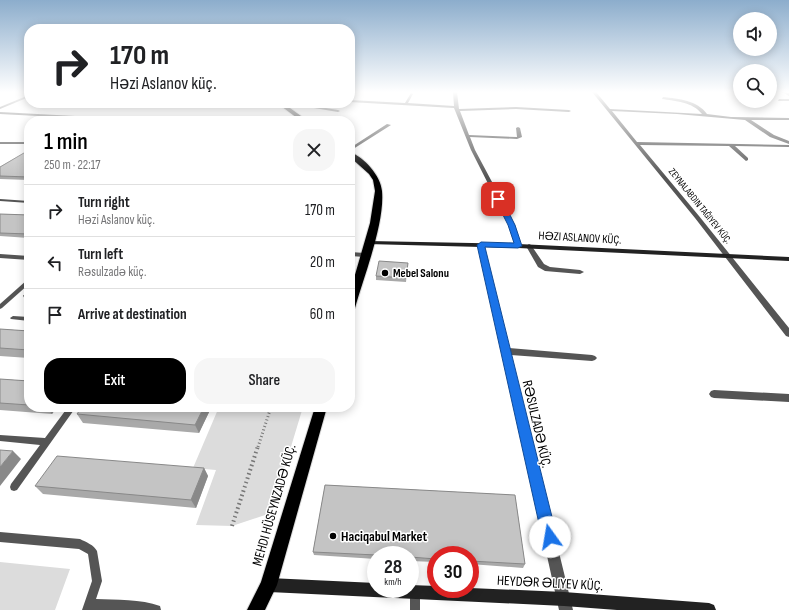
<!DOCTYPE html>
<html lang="en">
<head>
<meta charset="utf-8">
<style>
	:root { --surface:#fff; --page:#f6f6f6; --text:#202124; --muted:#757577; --line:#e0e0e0; --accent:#000 }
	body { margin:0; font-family:"Sofia Sans Condensed",sans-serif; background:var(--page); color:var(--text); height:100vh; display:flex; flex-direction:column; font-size:15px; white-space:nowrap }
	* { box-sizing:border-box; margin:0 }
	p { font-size:13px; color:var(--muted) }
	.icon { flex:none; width:22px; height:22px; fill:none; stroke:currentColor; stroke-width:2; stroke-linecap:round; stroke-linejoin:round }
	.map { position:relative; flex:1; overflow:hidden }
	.side { position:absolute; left:24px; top:116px; width:331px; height:296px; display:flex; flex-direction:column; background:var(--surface); border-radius:16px; box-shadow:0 2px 10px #0003 }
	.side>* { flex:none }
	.guide { position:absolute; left:24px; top:24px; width:331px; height:84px; border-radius:16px; box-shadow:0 2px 10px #0003; background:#fff; color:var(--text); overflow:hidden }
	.tools { position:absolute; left:733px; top:12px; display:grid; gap:8px }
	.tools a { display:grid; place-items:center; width:44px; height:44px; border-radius:50%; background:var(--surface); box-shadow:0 2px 10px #0003; font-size:20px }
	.speed { position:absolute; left:367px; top:546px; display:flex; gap:8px; font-size:20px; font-weight:700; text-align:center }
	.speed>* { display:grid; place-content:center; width:52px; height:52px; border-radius:50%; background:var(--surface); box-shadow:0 2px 10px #0003; line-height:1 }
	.speed small { font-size:10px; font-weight:400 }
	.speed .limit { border:6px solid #d22; background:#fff; color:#111 }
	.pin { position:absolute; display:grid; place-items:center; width:34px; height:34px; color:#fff; margin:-17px; border-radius:8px; box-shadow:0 2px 6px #0006 }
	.me { position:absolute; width:44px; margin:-22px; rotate:347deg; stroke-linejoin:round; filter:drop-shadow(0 0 3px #0008) }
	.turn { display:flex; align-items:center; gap:14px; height:84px; padding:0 20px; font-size:18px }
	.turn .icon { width:52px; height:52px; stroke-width:2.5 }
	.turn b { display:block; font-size:28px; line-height:34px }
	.round { display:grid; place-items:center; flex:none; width:42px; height:42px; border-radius:16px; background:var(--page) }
	.overview { display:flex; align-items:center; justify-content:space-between; height:68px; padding:0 20px }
	h1 { font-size:24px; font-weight:600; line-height:30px; color:var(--accent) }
	.primary-button { display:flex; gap:8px; margin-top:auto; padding:8px 20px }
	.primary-button a { flex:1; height:46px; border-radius:16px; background:var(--accent); color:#fff; font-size:16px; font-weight:600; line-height:46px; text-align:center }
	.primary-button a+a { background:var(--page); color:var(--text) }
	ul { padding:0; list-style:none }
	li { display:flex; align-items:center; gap:12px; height:52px; padding:0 20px; border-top:1px solid var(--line) }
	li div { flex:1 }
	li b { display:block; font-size:15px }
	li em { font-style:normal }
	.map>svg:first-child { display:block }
</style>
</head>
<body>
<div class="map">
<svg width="789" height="610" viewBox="0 0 789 610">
	<rect width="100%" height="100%" fill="#fff"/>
	<path fill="#dcdcdc" d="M219,407H303L271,513L232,526L196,525L216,470L193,468Z
		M0,562L70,569L55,610H0Z"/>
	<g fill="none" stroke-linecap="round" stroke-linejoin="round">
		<g stroke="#dbdbdb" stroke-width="2">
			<path id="primary" d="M277,103H283L308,121H301Z
				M350,152C364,157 381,176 382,191C385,223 364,276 355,308L350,311V292L370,223L375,191L373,180L369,174L350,157Z
				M315,407H327L277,585L265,610H247L261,582Z"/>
		</g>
		<path stroke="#777" stroke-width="1.5" stroke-dasharray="0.5 1" stroke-linecap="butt" d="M194,104H272"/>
		<path stroke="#777" stroke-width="3" stroke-dasharray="1 2.5" stroke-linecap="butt" d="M258,447L271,407"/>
		<path stroke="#777" stroke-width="4" stroke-dasharray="1.5 3" stroke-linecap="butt" d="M232,526L258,446"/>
		<path fill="#555" fill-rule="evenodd" d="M295,103L338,110L340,111L338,112L296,105Z
			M0,142H29V144H0Z
			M0,199L29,201V203L0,201Z
			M350,252L365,253L368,255L365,257L350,256Z
			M0,254L29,256V260L0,258Z
			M29,279V284L2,308L0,309V304L27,280Z
			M13,316L29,317V321L11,319L10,318Z
			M68,407H76L17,490L14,491L11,490L10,487L11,484L40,445L0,441V435L45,438Z
			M0,532L80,539C86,542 94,545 97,551L102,581L96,599C116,600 141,599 160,606L161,610H82L92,581L88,554L79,549L0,542Z
			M415,587L419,588L420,592V610H410V592L411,588Z"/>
		<path fill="#555" fill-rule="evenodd" d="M453,92H457L459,109L516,107L569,110L571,111L569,112L516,109L460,111L469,135L517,137L516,128L518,127L520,128L522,137L517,139L470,137L475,150L515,225L521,246L520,247H516L515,246L509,225L471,150L454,108L350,102V100L405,103L411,93L413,94L408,103L454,106Z
			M592,92H596L610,109L702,114C693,102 675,101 662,99L663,97C679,99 697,100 707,114L731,117L789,118V120H751L774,135L789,141V144L770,137L745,120L677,114L612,111L637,142L789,145V147L735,146L748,158V160L746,161L729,146L640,145L699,216L789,328V337L786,336L695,218Z
			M782,92H786L789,93V96Z
			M29,95V97L0,109V107Z
			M779,99H789V101H778Z
			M0,112L75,116L272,119L301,117L303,118L301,119L276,121L75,118L0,114Z
			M387,124L391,125L350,151V148Z
			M481,243L484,245L509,348L592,355L595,356L597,358L595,360L592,361L511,355L573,610H559L478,245Z
			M529,244L531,245L544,264L550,267L580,270L584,272L580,274L545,271L538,267L526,246Z
			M714,390L789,394V402L714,398L711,397L709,394L711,391Z"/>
		<path fill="#222" fill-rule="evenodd" d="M369,241L518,244L789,257V261L518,248L367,244L366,243Z
			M269,578L376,583V589H410V585L436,586V589H470V588L564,592L709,603L714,605L716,610H617L564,606L269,592L264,590L262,585L264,580Z"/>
		<use href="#primary" fill="#000" fill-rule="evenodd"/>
	</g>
	<path fill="#a9a9a9" d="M29,150V180L0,179V167Z
		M0,214L29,215V238L0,236Z
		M408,263L406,282L376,280V276Z
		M29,290V304H28L23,296Z
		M0,329L29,331V358L0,356Z
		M0,379L29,381V407H57L52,414L0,410Z
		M211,408L199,433L83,423L77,414Z
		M204,468L208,476L196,508L43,494L35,486Z
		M325,485L515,495L525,564L523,568L470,564V555H436V562L410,561V555H376V559L314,555L313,552Z"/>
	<path fill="#898989" d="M46,407H57L52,414Z
		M204,407H211V408L199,433L195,425Z
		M13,451L21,459L0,486V467Z
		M204,468L208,476L196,508L191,500Z"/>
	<path fill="#c4c4c4" stroke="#898989" d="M29,150V177L0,176V167Z
		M0,214L29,215V234L0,233Z
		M379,261L408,263L406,278L376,276Z
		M29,290V296H23Z
		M0,329L29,331V350L0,348Z
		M0,379L29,381V405L0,403Z
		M82,407H204L195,425L77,414Z
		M0,450L13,451L0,467Z
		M57,456L204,468L191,500L35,486Z
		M325,485L515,495L525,564L470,561V555H436V559L410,557V555H376L313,552Z"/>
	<linearGradient id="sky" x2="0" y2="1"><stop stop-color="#8cadcc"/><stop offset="0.52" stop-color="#fff"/><stop offset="1" stop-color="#fff" stop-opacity="0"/></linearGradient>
	<rect width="789" height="177" fill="url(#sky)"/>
	<path fill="#1a73e8" stroke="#114b97" d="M498,197L502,199L515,225L522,246L518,248L485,247L557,537L555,542L550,544L544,542L542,537L477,245L481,242L514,243L508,225L495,199Z"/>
	<g fill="#000" stroke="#fff" stroke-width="1.5">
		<circle cx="385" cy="273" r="4"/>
		<circle cx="333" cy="536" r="4"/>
	</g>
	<g text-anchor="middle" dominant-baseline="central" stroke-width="3" stroke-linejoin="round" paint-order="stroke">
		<g font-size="10" fill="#000" stroke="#fff">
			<text transform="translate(700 206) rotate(51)">ZEYNALABDIN TAĞIYEV KÜÇ.</text>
		</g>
		<g font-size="12" fill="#000" stroke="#fff">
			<text transform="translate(580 238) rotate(3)">HƏZI ASLANOV KÜÇ.</text>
		</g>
		<g font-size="12" font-weight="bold" fill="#000" stroke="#fff" text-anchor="start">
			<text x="393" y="273">Mebel Salonu</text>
		</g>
		<g font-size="14" fill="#000" stroke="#fff">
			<text transform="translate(537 424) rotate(77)">RƏSULZADƏ KÜÇ.</text>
			<text transform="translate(274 505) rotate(-74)">MEHDI HÜSEYNZADƏ KÜÇ.</text>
			<text transform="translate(550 583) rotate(3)">HEYDƏR ƏLIYEV KÜÇ.</text>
		</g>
		<g font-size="14" font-weight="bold" fill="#000" stroke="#fff" text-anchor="start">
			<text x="341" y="536">Haciqabul Market</text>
		</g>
	</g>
</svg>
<div class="tools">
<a><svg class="icon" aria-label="sound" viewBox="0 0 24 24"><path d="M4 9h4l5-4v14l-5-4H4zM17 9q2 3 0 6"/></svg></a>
<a><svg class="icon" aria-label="search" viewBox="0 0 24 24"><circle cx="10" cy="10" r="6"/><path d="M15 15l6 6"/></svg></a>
</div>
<div class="speed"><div>28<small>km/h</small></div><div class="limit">30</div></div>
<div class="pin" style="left:498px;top:199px;background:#d93025"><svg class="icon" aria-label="arrive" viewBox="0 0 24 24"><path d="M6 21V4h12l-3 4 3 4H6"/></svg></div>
<svg class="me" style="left:550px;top:537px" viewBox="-20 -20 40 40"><circle r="19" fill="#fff"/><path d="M0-13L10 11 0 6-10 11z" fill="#1a73e8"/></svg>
<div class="guide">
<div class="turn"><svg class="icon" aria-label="right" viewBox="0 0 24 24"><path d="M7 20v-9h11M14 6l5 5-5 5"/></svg><div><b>170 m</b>Həzi Aslanov küç.</div></div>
</div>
<section class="side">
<div class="overview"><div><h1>1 min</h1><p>250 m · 22:17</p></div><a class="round"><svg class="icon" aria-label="close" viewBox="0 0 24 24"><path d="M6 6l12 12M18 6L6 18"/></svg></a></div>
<ul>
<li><svg class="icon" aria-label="right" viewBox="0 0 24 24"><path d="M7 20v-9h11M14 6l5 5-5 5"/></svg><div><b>Turn right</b><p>Həzi Aslanov küç.</p></div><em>170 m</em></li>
<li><svg class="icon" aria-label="left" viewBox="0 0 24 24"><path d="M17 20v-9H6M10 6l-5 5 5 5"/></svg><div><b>Turn left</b><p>Rəsulzadə küç.</p></div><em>20 m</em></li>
<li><svg class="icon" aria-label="arrive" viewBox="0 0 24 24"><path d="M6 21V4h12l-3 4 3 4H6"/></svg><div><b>Arrive at destination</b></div><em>60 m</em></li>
</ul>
<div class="primary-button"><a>Exit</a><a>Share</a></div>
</section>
</div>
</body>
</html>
